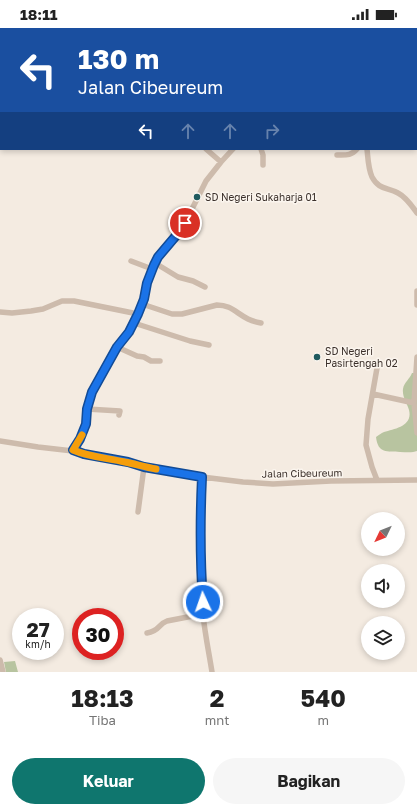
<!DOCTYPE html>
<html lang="id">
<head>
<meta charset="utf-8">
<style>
	:root { --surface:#fff; --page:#f6f6f6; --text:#222; --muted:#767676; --accent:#0f766e }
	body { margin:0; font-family:"Golos Text",sans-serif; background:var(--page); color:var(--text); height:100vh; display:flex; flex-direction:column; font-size:15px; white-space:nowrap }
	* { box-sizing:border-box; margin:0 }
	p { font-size:13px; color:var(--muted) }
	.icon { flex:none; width:22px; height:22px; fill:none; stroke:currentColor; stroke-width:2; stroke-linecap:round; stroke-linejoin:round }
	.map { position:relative; height:644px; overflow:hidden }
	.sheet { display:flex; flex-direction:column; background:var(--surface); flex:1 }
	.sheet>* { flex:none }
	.hud { position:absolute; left:0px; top:0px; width:417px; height:122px; box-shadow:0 2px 6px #0003; background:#1a4fa0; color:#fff; overflow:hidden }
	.needle { width:26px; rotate:227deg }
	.tools { position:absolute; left:361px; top:484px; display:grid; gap:8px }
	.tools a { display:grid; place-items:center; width:44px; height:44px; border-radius:50%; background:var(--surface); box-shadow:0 2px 6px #0003; font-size:20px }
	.speed { position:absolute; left:12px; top:580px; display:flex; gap:8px; font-size:20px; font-weight:700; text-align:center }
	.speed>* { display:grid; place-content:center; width:52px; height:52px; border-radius:50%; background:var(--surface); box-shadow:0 2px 6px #0003; line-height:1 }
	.speed small { font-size:10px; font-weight:400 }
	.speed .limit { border:6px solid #d22; background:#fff; color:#111 }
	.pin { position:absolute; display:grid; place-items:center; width:34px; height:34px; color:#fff; margin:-17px; border:2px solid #fff; border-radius:50%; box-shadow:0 1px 4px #0007 }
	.me { position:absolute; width:44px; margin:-22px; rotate:357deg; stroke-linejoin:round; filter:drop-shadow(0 0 3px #0008) }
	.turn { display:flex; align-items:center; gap:14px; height:84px; padding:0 12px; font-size:18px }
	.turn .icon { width:52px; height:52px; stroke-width:2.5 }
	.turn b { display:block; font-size:28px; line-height:34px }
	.lanes { display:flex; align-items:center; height:38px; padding:0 12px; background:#0003; justify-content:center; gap:20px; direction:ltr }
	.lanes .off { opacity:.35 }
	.eta { display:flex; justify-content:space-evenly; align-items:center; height:68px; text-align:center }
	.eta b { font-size:24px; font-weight:700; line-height:28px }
	.primary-button { display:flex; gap:8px; margin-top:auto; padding:8px 12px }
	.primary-button a { flex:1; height:46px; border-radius:24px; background:var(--accent); color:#fff; font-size:16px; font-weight:700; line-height:46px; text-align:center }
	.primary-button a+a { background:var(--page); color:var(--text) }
	.status { display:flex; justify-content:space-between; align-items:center; height:28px; padding:0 20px; background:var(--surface); direction:ltr }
	.status svg { height:11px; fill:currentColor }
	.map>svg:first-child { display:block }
</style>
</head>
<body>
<div class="status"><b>18:11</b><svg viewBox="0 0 49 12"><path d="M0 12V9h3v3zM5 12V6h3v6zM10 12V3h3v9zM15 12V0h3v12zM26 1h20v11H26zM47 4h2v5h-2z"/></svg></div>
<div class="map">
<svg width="417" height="644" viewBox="0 0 417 644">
	<rect width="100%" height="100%" fill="#f4ebe1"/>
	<path fill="#b8c4a0" d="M412,345H417V423C412,425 406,424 400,424C387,423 378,426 376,409C379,407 381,405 384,404C395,401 413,398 409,382C407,375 402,369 403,361C404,354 410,351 412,345Z
		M15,633L18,644H6L4,634Z"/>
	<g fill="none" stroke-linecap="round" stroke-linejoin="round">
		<path stroke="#cdbbac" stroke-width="5.5" d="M329,0V1
			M416,23H417
			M416,93H417
			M206,121L221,134
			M261,121L263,127V137
			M367,121C368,130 368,140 372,149C379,162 387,159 398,165C406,169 412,178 417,185
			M337,127C346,127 351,128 357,121
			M131,233L152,241
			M155,235L178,249L193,253L205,259
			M417,263V277
			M142,276L172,286H182L217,277C231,277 236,285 248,291C252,293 256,294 261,295
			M0,284L12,285L31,283L43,281L62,273H74L138,286
			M134,295L190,313L209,317
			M117,319L137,328L144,329L151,333H160
			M417,329L414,375L417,405
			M373,366L414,375
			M87,381L120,383L119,387
			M0,413L38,419L73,423L84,426L128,434L144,439L202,449L243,454L273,456L331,453L417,452
			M73,423L80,411L86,396L87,381L92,363L117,319L129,304L138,286L143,271L147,255L155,235L158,229L180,203L185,195L206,153L221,134L233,121
			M202,449C200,495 199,541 203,587C205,606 209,625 212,644
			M377,452L372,439L366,417L368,391L377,340
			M138,484L144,439
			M147,605C160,603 158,596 167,593L203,586
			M0,632L3,644"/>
	</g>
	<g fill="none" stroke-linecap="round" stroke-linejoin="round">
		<g stroke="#114b97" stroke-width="10">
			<path id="route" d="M185,195L180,203L158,229L154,237L147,255L144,271L138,286L129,304L117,319L92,364L87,381L86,396L80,411L73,422L84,426L128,434L144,439L202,449C200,492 200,532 203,574"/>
		</g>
		<use href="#route" stroke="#1a73e8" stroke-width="7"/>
		<path stroke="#f59e0b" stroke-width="7" d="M82,407L73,422C89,429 108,430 125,434C135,436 145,439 156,441"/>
	</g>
	<g fill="#1f5a5e" stroke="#fbf5ee" stroke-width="1.5">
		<circle cx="197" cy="169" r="4"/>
		<circle cx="317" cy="329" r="4"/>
	</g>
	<g text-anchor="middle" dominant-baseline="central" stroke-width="3" stroke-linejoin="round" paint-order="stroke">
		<g font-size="10" fill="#3b302b" stroke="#fbf5ee" text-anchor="start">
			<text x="205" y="169">SD Negeri Sukaharja 01</text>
			<text x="325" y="323">SD Negeri<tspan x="325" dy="12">Pasirtengah 02</tspan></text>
		</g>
		<g font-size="10" fill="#3b302b" stroke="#fbf5ee">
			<text transform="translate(302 445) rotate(-1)">Jalan Cibeureum</text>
		</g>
	</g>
</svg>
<div class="tools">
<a><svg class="needle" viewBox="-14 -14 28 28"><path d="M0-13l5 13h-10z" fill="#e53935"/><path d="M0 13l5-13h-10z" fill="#767676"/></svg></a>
<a><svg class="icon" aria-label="sound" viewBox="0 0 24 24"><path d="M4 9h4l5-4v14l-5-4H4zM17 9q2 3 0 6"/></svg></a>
<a><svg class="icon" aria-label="layers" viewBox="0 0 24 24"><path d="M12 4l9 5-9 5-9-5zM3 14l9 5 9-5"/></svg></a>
</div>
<div class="speed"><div>27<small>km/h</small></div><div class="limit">30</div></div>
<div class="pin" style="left:185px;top:195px;background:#d93025"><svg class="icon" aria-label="arrive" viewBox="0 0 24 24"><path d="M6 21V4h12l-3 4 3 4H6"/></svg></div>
<svg class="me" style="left:203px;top:574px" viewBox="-20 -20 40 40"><circle r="17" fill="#1a73e8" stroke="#fff" stroke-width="3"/><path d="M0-11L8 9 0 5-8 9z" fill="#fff"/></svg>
<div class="hud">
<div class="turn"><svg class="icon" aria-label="left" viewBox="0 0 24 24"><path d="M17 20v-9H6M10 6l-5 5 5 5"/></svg><div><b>130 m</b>Jalan Cibeureum</div></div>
<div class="lanes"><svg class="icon" aria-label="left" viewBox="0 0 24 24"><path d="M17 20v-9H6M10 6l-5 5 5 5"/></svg><svg class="icon off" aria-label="ahead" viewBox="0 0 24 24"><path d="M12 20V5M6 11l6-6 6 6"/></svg><svg class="icon off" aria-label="ahead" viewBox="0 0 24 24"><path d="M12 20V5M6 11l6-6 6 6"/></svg><svg class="icon off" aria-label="right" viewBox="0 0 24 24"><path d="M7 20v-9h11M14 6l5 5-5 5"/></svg></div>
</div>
</div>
<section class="sheet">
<div class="eta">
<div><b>18:13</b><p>Tiba</p></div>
<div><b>2</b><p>mnt</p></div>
<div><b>540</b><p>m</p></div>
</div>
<div class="primary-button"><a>Keluar</a><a>Bagikan</a></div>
</section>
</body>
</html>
